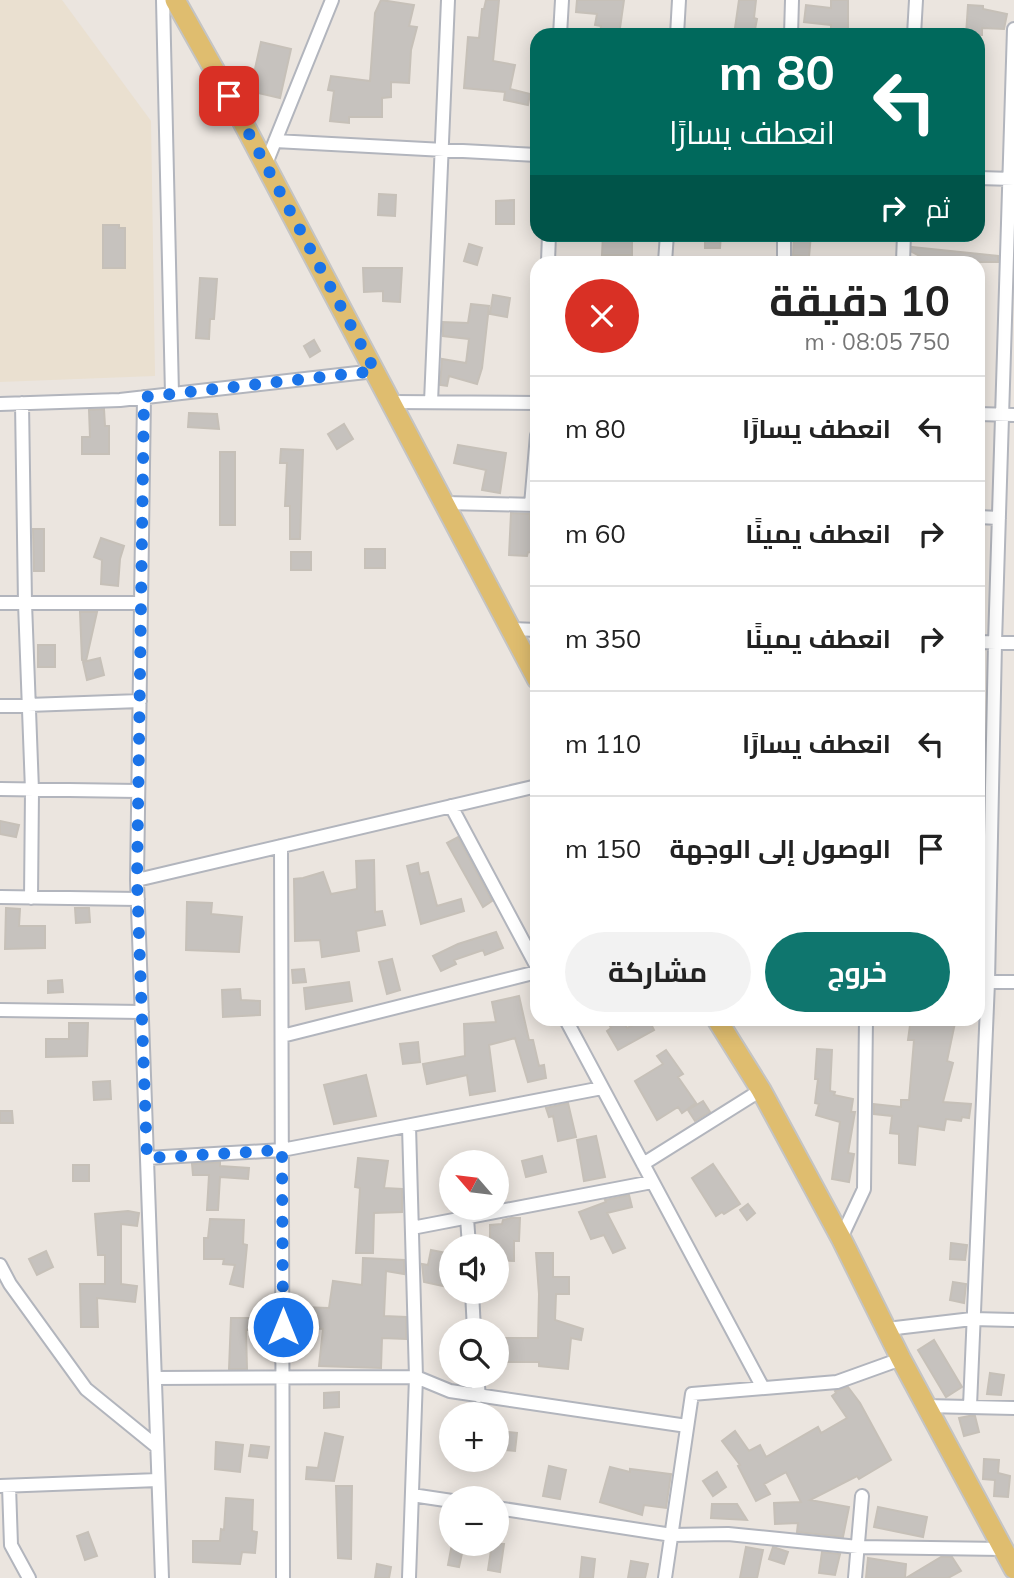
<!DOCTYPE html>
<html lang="ar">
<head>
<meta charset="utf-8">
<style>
	:root { --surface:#fff; --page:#f2f2f2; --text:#222; --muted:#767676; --line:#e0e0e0; --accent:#0f766e }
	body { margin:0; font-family:Mulish,Cairo,sans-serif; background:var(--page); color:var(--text); direction:rtl; height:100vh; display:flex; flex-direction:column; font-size:26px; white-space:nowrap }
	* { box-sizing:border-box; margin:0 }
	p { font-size:23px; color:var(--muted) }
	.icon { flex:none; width:38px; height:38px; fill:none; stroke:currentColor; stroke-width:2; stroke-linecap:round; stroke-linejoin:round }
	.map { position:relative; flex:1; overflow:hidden; direction:ltr }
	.details { position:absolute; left:530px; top:256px; width:455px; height:770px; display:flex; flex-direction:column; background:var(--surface); border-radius:21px; box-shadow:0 4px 18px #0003; direction:rtl }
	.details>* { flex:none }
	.hud { position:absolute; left:530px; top:28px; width:455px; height:214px; border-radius:21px; box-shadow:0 4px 18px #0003; direction:rtl; background:#00695c; color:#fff; overflow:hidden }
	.needle { width:46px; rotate:298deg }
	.fabs { position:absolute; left:439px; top:1150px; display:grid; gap:14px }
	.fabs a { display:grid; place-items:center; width:70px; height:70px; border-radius:50%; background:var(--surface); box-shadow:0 4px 18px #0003; font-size:35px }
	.pin { position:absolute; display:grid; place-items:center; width:60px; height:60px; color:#fff; margin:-30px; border-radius:14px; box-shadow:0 4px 10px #0006 }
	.me { position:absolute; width:77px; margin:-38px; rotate:0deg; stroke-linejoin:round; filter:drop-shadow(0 0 5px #0008) }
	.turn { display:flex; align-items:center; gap:24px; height:147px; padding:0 35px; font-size:32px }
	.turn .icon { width:91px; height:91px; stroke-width:2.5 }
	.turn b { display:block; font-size:49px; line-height:60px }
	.then { display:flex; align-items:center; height:66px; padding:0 35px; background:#0003; gap:14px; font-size:26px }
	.round { display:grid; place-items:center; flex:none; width:74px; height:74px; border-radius:37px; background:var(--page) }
	.summary { display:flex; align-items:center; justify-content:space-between; height:119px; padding:0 35px }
	h1 { font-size:42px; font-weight:700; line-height:52px }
	.primary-button { display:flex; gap:14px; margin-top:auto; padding:14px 35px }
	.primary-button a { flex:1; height:80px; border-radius:42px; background:var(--accent); color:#fff; font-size:28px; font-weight:700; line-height:80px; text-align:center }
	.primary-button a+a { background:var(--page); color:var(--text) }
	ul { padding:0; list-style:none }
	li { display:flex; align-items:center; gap:21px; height:105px; padding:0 35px; border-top:2px solid var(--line) }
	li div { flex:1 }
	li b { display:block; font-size:26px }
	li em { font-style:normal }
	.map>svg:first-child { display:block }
</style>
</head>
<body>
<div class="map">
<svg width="1014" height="1578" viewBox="0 0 1014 1578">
	<rect width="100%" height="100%" fill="#ebe5df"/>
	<path fill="#eae0d0" d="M0,0H62L151,121L155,376L0,382Z"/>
	<path fill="#c6c2be" stroke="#c6c0b8" stroke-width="2" d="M381,0L414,5L409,26L417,27L411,50L409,83L391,82V97L382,98V117H349V123L330,121L334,91L328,90L331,76L370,81L375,13Z
		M486,0H499L493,61L515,65L510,89L530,94L528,105L504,100L505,92L464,88L468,37L479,38L482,9H484Z
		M577,0H624L619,35H600L601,26L595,25L597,14L576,12Z
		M739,0H756L754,18L757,19L754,35H734Z
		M831,0H848V32L831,31V25L804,22L806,5L831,8Z
		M968,5L983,6V9L1007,14L1004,29L982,28V35H966Z
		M261,42L291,49L280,98L250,91Z
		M379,194L396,195L395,216L378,215Z
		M514,200V224H496V201Z
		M103,225H119V228H125V268H103Z
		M603,234H621V239H632V255H602Z
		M705,234H721L720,248H705Z
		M794,234H811L809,257L793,255Z
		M469,244L482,248L477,265L464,261Z
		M912,247L998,256V262H931L912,252Z
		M363,268H402L400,302L383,301V291L364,292Z
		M200,278L217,279L214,319H210L209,339L196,338Z
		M493,295L510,298L507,317L490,314Z
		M471,304L489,306L482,368L477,384L449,376L447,386L440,385L442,359L466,363L469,339L443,336V322L468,323Z
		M314,340L320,351L310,357L304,346Z
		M104,409L105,426H109V454H82V437H90L89,410Z
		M189,413L217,414L219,429L188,427Z
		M344,424L353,439L337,449L328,434Z
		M458,445L506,453L500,493L482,490L486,470L454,463Z
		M281,449L303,450L300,539H290V506H285L287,463H280Z
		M220,452H235V525H220Z
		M511,513L530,514V519H537V553L528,552L527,556L509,555Z
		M33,529H44V571H34Z
		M101,538L124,546L120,559L118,586L101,584L102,560L94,557Z
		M365,549H385V568H365Z
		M291,552H311V570H291Z
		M80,612H97L86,661L82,660Z
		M38,645H55V667H38Z
		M100,658L104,675L87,680L83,662Z
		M0,821L19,825L16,837L0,834Z
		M458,837L492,901L483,907L447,843Z
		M374,860L375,912L382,911L385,925L356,931L359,951L322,957L320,940L295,941L294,879L303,878L323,872L331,894L357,889L356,861Z
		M418,863L420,874L428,872L437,906L461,899L464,911L421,924L407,866Z
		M187,902L212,903L211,914L242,917L239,952L186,950Z
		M6,908L20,909L19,926H45V948L5,949Z
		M75,908H89L90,922L76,923Z
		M496,932L503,948L485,955L483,950L454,960L456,964L441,971L433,956L458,944Z
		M392,959L400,990L387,994L379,962Z
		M304,969L306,982L293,983L292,970Z
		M62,980L63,992L48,993V981Z
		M349,982L352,1001L306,1009L304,988Z
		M240,989L241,1000L260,1001V1015L223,1017L222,990Z
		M519,996L529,1040H533L539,1066L544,1065L546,1078L528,1082L515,1038L489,1045L495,1091L470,1095L467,1075L427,1084L423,1064L465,1056L464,1024L496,1022L492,1002Z
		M606,1018H621L627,1028L648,1018L654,1030L618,1050L607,1031L611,1028Z
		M911,1018H956L947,1061L953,1063L943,1102L971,1104L969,1118L962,1117L961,1121L946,1119L944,1130L918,1126L915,1165L899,1163V1134L890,1133L892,1116L874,1114V1104L901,1107V1100H909L914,1040H908Z
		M69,1023H88L87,1056L46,1057V1039H69Z
		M418,1042L420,1062L403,1064L400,1044Z
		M817,1049L832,1050L830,1091L835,1092L834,1095L853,1099L851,1112H855L848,1153L854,1154L849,1182L832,1179L840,1122L816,1115L819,1104L815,1103L818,1079H815Z
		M666,1050L683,1074L678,1077L696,1103L682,1113L678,1107L657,1120L635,1081L663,1064L657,1056Z
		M366,1075L376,1116L334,1124L324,1085Z
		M110,1081L111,1099L94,1100L93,1082Z
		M703,1101L710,1112L695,1121L688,1110Z
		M568,1103L576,1137L558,1141L553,1116L549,1117L546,1108Z
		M0,1111H12L13,1123H0Z
		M596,1136L605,1177L584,1181L577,1140Z
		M542,1156L546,1172L526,1177L522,1161Z
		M358,1158L388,1161L384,1188L402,1189V1212L374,1213L373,1253H356L360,1188L355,1187Z
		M220,1162V1166L249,1168L248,1179L220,1177L218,1210H207L209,1175H193L192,1164Z
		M713,1164L740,1204L724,1214L722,1212L716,1216L692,1178Z
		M73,1165H89V1181H73Z
		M629,1195L632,1207L607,1213L625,1248L613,1253L604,1235L591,1239L579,1212L606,1202L605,1200Z
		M748,1204L755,1213L747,1220L740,1210Z
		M128,1211L139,1213L137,1226L121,1224V1284L137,1286L135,1302L97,1298L98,1327H81L80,1284H105V1255H98L95,1214Z
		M511,1218H520L519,1241H514V1261L497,1260L496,1242H490V1225L502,1224L503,1220Z
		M210,1219L244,1220L243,1244L247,1245L243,1287L230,1284L235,1265L223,1264L224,1259H204V1238H208Z
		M951,1243L967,1245L965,1260L950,1259Z
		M431,1250L452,1254V1288L424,1282L422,1264L428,1265Z
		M46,1251L53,1267L37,1275L29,1259Z
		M536,1253H553V1277H569V1294H556L555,1320L583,1329L581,1340L571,1338L568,1369L539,1366V1362H502V1338H538L539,1294Z
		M363,1258L404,1260V1274L386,1271L384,1316L406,1317V1339L382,1338L381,1368L319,1366L323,1329L300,1327L301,1307L329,1308L333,1281L362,1285Z
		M953,1282L966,1284L964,1303L950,1300Z
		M231,1318H252L251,1330H246L247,1369H229Z
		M934,1340L962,1387L946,1397L918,1350Z
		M990,1373L1004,1375L1001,1395L987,1394Z
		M848,1387L860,1403L891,1460L859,1479L857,1476L810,1500L849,1507L843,1537L797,1532L798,1523L775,1524L774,1503L801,1502L786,1472L764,1484L770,1494L756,1501L738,1466L740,1465L722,1441L735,1431L749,1451L760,1445L766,1457L818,1427L821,1433L847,1418L832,1396L836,1393L835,1391Z
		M339,1392V1407L324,1408V1393Z
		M969,1416H975L979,1432L964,1436L959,1418Z
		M497,1431L517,1433L515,1451L497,1449Z
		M325,1433L343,1437L334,1481L306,1479L307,1467L318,1468Z
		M216,1442L243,1445L240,1472L215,1469Z
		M251,1445L269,1447L267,1458L249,1456Z
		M984,1459L999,1460L998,1473L1010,1476L1008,1497L994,1496L995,1480L983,1479Z
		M549,1466L566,1470L560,1499L543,1496Z
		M610,1467L630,1472V1469L671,1474L666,1508L644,1505L642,1515L600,1502Z
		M717,1472L726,1487L713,1496L703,1481Z
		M336,1486H352L351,1559L338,1558Z
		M226,1498L253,1500L252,1531L257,1532L255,1553L242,1552L240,1564L193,1562V1541H220L221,1529L224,1530Z
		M712,1504H737L747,1520L711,1518Z
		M878,1507L927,1517L923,1537L874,1527Z
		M88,1532L97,1556L85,1560L77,1536Z
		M452,1544H464L459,1567L448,1565Z
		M492,1544H504L500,1572L488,1570Z
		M746,1547L763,1550L757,1578H740Z
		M773,1547L788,1552L784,1564L769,1559Z
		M822,1552L840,1554L835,1575L819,1573Z
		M582,1557L595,1559L593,1578H580Z
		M941,1557H952L961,1571L948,1578H906Z
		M868,1558L906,1564L905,1578H866Z
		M631,1561L648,1564L645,1578H628Z
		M377,1564L391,1567L389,1578H375Z"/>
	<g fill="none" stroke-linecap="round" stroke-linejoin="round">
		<g stroke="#b2b5bd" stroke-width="16">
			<path id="minor" d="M163,0L172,394
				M560,35L562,0
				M677,35L679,0
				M791,35L792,0
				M914,35L916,0
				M275,141L537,155
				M265,166L332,0
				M978,178L1014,179
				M548,262L549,234
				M665,262L667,234
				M784,262V234
				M903,262L904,234
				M392,402L537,403
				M431,402L448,0
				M22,403L25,603L32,790L31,898
				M0,404L120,400L375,371
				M978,414L1014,415
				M445,503L537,505
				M531,505L537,435
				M978,517L999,518
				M0,603H141
				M512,629L537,630
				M978,642L1014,643
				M0,706L140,701
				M0,789L138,791
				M451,806L537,967
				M281,846L283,1578
				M137,880L144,397
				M0,897L138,899
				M988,982H1014
				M0,1010L142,1012
				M565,1018L763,1388
				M282,1036L537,972
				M409,1126L416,1377L450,1391L687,1426
				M147,1158L282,1150L602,1088
				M643,1164L761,1090
				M467,1218L469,1246
				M412,1228L652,1182
				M841,1238L864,1189L866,1018
				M0,1265L10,1284L86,1389L156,1446
				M472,1292L474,1330
				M887,1329L972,1319L1014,1320
				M477,1376L479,1396
				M155,1378L416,1377L409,1578
				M925,1406L1014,1408
				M970,1406L988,982L995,643L1014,29
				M0,1486L158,1480
				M9,1486L11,1545L29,1578
				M412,1495L452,1501
				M497,1508L672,1535L728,1534L858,1547L1003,1549
				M162,1578L137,880L537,786
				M665,1578L692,1394L837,1382L901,1359
				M855,1578L862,1496"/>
		</g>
		<g stroke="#c4c4c4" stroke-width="23">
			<path id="primary" d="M175,0L229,96L537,679
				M716,1018L761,1090L841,1238L901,1359L1014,1569"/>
		</g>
		<use href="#minor" stroke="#fff" stroke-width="12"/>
		<use href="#primary" stroke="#dfbd6f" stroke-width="19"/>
	</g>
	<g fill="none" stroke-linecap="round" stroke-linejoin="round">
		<path stroke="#1a73e8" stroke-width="12" stroke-dasharray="0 21.6" d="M229,96L375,371L144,397L137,880L147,1158L282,1150L283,1327"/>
	</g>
</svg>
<div class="fabs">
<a><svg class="needle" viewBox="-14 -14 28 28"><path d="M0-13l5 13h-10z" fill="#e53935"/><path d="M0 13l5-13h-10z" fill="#767676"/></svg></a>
<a><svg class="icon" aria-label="sound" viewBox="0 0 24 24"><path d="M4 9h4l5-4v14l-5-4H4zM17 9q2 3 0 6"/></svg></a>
<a><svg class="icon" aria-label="search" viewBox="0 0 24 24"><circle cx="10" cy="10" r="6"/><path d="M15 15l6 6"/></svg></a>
<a>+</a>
<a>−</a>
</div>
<div class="pin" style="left:229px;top:96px;background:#d93025"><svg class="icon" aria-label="arrive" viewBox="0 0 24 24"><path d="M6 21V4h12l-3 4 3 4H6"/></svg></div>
<svg class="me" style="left:283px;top:1327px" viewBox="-20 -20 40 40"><circle r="17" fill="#1a73e8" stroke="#fff" stroke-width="3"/><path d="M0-11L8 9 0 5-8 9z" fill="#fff"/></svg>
<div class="hud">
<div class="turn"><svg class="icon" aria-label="left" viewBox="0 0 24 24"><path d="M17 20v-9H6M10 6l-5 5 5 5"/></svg><div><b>80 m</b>انعطف يسارًا</div></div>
<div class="then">ثم<svg class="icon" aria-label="right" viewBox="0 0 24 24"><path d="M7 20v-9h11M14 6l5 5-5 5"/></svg></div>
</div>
<section class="details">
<div class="summary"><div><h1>10 دقيقة</h1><p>750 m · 08:05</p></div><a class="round" style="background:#d93025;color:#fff"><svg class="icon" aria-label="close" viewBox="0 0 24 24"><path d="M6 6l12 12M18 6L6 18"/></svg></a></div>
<ul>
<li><svg class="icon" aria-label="left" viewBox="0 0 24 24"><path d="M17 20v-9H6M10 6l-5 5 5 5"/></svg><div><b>انعطف يسارًا</b></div><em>80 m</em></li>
<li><svg class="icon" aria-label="right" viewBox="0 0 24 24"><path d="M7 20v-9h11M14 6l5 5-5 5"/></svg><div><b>انعطف يمينًا</b></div><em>60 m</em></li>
<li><svg class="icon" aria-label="right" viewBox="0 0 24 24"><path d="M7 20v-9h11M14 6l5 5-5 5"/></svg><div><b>انعطف يمينًا</b></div><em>350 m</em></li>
<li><svg class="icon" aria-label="left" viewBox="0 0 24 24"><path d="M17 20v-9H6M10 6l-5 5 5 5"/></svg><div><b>انعطف يسارًا</b></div><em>110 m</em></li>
<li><svg class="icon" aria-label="arrive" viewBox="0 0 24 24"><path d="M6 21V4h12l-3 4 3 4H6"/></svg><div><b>الوصول إلى الوجهة</b></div><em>150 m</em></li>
</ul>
<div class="primary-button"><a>خروج</a><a>مشاركة</a></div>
</section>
</div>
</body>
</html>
